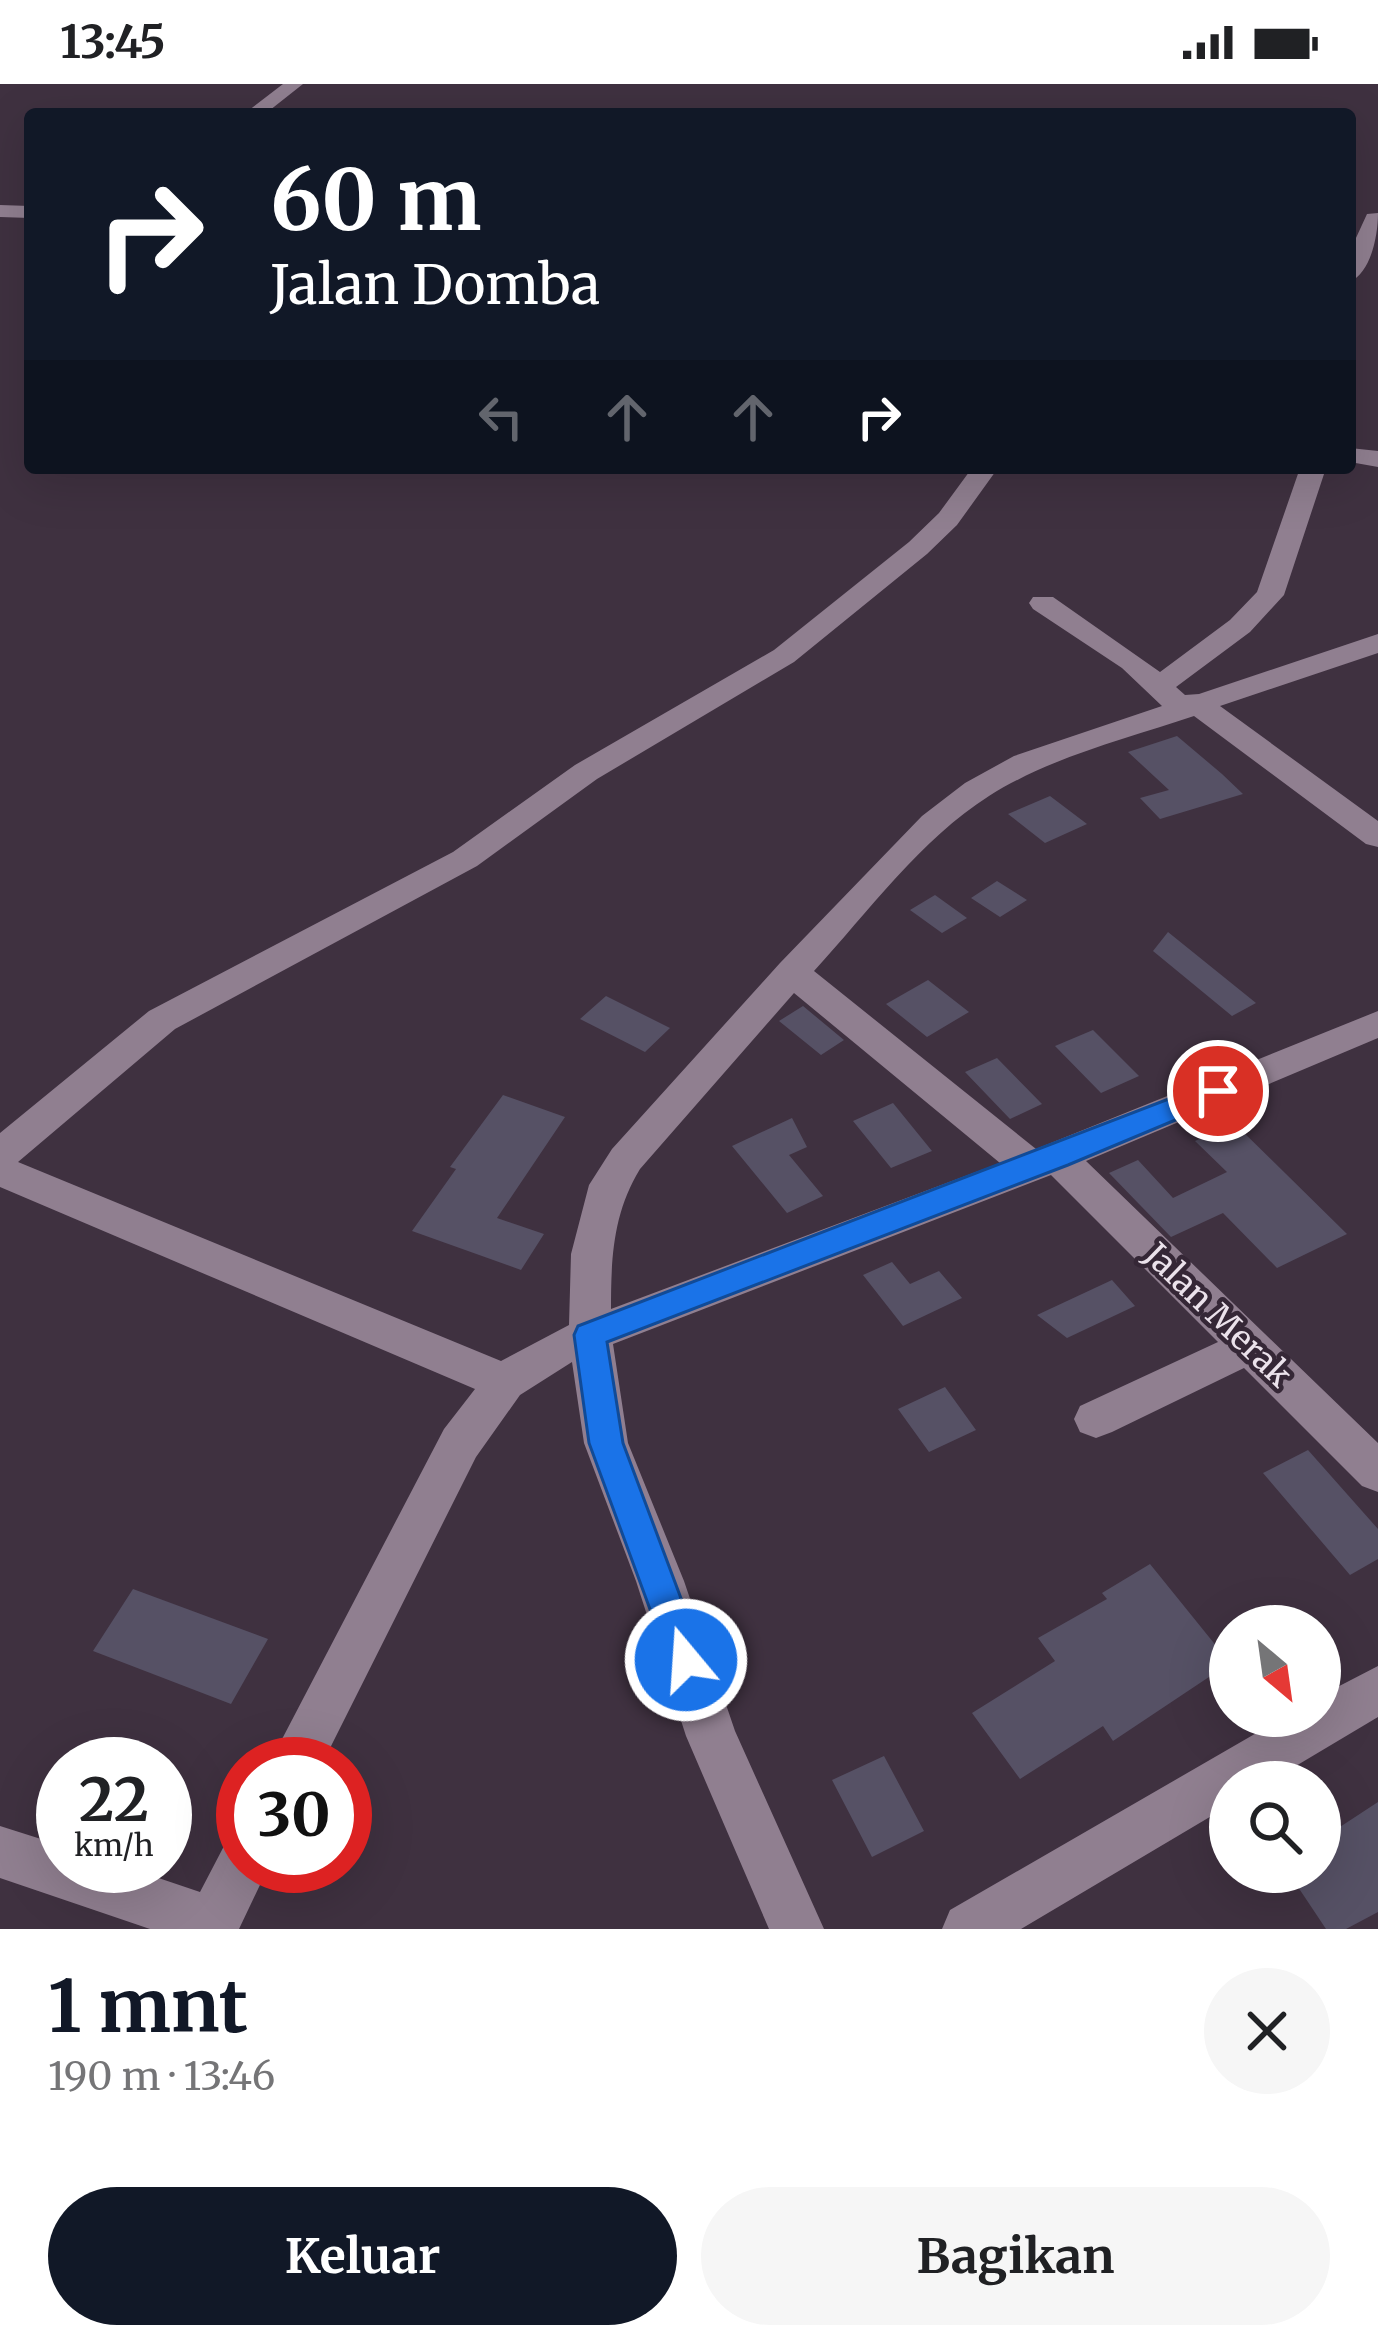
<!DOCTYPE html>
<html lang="id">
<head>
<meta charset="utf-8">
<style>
	:root { --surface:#fff; --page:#f6f6f6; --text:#202124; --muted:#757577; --accent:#111827 }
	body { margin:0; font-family:Merriweather,serif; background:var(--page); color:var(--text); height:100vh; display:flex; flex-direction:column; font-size:45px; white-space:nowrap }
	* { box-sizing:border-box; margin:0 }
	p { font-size:39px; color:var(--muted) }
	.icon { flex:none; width:66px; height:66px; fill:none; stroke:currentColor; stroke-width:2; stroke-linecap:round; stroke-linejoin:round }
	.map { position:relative; height:1845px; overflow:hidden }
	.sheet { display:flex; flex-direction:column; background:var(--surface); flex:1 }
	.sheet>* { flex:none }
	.hud { position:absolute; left:24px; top:24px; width:1332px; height:366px; border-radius:12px; box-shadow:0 12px 48px #0002; background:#111827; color:#fff; overflow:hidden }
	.needle { width:78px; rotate:151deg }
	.controls { position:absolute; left:1209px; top:1521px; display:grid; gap:24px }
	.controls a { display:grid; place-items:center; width:132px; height:132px; border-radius:50%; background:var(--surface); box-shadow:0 12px 48px #0002; font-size:60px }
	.speed { position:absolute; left:36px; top:1653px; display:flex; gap:24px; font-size:60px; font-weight:700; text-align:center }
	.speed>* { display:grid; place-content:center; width:156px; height:156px; border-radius:50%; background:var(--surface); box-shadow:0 12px 48px #0002; line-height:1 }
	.speed small { font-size:30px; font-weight:400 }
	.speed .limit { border:18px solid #d22; background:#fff; color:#111 }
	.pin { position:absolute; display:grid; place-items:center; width:102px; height:102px; color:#fff; margin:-51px; border:6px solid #fff; border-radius:50%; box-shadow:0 3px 12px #0007 }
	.me { position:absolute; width:132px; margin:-66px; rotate:342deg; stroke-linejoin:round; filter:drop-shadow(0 0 9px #0008) }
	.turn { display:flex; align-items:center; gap:42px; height:252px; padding:0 48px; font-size:54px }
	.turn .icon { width:156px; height:156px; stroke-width:2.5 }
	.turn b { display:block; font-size:84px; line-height:102px }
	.lanes { display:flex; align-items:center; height:114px; padding:0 48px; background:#0003; justify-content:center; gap:60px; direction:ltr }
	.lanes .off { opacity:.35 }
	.round { display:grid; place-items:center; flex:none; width:126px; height:126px; border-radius:63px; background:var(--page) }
	.summary { display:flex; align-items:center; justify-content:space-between; height:204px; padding:0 48px }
	h1 { font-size:72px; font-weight:700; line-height:90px; color:var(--accent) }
	.primary-button { display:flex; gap:24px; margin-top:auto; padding:24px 48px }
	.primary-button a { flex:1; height:138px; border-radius:72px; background:var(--accent); color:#fff; font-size:48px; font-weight:700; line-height:138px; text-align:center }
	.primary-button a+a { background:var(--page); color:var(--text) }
	.status { display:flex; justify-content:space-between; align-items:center; height:84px; padding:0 60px; background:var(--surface); direction:ltr }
	.status svg { height:33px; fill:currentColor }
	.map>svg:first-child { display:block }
</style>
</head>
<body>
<div class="status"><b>13:45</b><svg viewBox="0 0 49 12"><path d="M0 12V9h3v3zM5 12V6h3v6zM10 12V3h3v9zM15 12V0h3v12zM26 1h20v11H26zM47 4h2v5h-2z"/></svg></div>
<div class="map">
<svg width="1378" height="1845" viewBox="0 0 1378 1845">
	<rect width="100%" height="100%" fill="#3f3140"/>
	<path fill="#565165" d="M1177,652L1222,690L1243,710L1160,735L1140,714L1169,706L1128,668Z
		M1050,712L1087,740L1045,759L1008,730Z
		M997,797L1027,816L1000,833L971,814Z
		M935,811L967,834L942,849L910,826Z
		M1168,848L1256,919L1232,932L1153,867Z
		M928,896L969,928L927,953L886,920Z
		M606,912L670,944L645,968L580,935Z
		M803,922L844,956L821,971L779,937Z
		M1093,946L1139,992L1101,1009L1055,962Z
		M997,974L1042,1020L1010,1035L965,988Z
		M503,1011L565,1033L497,1134L544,1150L521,1186L412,1147L456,1085L450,1083Z
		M893,1019L932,1067L891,1084L853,1037Z
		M792,1034L807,1063L789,1071L823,1112L787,1129L732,1062Z
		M1234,1039L1347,1150L1277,1184L1223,1129L1171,1153L1109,1089L1138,1076L1173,1114L1227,1088L1195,1057Z
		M892,1178L910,1200L939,1187L962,1214L903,1242L863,1191Z
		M1112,1196L1135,1222L1067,1254L1037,1231Z
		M945,1303L976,1346L929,1368L898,1325Z
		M1308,1366L1378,1445V1475L1350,1491L1263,1389Z
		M1150,1480L1230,1579L1113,1657L1103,1642L1020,1695L972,1629L1055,1577L1038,1554L1107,1515L1102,1509Z
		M133,1505L268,1555L231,1620L93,1567Z
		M884,1672L924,1747L872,1773L832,1696Z
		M1378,1718V1828L1346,1845H1326L1288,1788H1320V1756Z"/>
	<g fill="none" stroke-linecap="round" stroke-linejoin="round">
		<path fill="#907f90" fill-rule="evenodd" d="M283,0H303L265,30H244Z
			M0,121L30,122V134L0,133Z
			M1378,129C1378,152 1371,188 1350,198V167L1367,130Z
			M1350,364L1378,367V383L1350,378Z
			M972,384H998L957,441L927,470L794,578L597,695L477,782L175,945L18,1078L501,1277L569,1241L571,1170L589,1101L612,1065L780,879L922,732L965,699L1014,672L1162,622L1122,584L1033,525L1029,519L1033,513H1053L1160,588L1230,536L1257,508L1300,384H1326L1284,511L1250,548L1176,603L1185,611L1199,610L1378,550V569L1220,622L1378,737V763L1366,760L1194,632C1125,655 1051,673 989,712C921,755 868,828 814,887L1036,1065L1378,927V954L1086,1077L1378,1359V1408L1362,1402L1244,1284L1112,1348L1096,1354L1080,1348L1074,1335L1080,1322L1218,1258L1051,1091L613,1260L628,1359L684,1497L735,1647L824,1845H769L686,1652L636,1497L584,1359L572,1278L520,1311L476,1373L322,1680H269L444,1345L475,1305L0,1103V1049L149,927L453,768L575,681L774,566L909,458L939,429ZM794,909L1000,1079L611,1225C611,1174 613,1129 640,1085Z
			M1378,1582V1633L1269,1698H1230V1721L1021,1845H942L950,1826L1286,1632H1320V1612Z
			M0,1742L63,1762V1782H123L200,1808L224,1762L243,1754V1782H269L239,1845H150L0,1794Z"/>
	</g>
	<path fill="#1a73e8" stroke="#114b97" stroke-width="3" d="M1218,996L1232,1007L1228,1014L1068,1081L607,1258L623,1359L704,1576L699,1588L686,1594L673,1588L589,1359L574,1251L578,1242Z"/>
	<g text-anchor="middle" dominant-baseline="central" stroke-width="9" stroke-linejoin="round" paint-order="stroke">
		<g font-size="33" fill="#ebe2eb" stroke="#352736">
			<text transform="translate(1218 1231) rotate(44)">Jalan Merak</text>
		</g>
	</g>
</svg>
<div class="controls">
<a><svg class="needle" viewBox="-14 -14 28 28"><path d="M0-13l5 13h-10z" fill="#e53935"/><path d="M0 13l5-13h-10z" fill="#757577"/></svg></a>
<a><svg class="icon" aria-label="search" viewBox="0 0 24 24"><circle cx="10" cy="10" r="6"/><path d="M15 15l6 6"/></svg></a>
</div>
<div class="speed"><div>22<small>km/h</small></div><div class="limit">30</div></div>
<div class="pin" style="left:1218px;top:1007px;background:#d93025"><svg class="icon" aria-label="arrive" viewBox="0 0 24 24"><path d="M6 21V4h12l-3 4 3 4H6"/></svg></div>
<svg class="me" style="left:686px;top:1576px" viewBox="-20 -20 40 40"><circle r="17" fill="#1a73e8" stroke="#fff" stroke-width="3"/><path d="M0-11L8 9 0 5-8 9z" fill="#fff"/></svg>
<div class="hud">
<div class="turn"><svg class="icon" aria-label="right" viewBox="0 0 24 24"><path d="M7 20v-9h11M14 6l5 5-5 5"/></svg><div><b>60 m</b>Jalan Domba</div></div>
<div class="lanes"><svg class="icon off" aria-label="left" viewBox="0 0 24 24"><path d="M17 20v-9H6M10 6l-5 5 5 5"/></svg><svg class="icon off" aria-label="ahead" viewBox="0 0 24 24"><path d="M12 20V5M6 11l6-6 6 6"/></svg><svg class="icon off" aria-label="ahead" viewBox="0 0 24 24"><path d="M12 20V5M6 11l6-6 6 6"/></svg><svg class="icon" aria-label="right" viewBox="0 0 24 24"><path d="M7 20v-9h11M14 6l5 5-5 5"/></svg></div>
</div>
</div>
<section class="sheet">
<div class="summary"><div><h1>1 mnt</h1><p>190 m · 13:46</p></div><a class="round"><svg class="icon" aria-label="close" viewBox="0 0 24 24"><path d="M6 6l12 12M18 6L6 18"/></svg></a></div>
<div class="primary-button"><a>Keluar</a><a>Bagikan</a></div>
</section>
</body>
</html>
